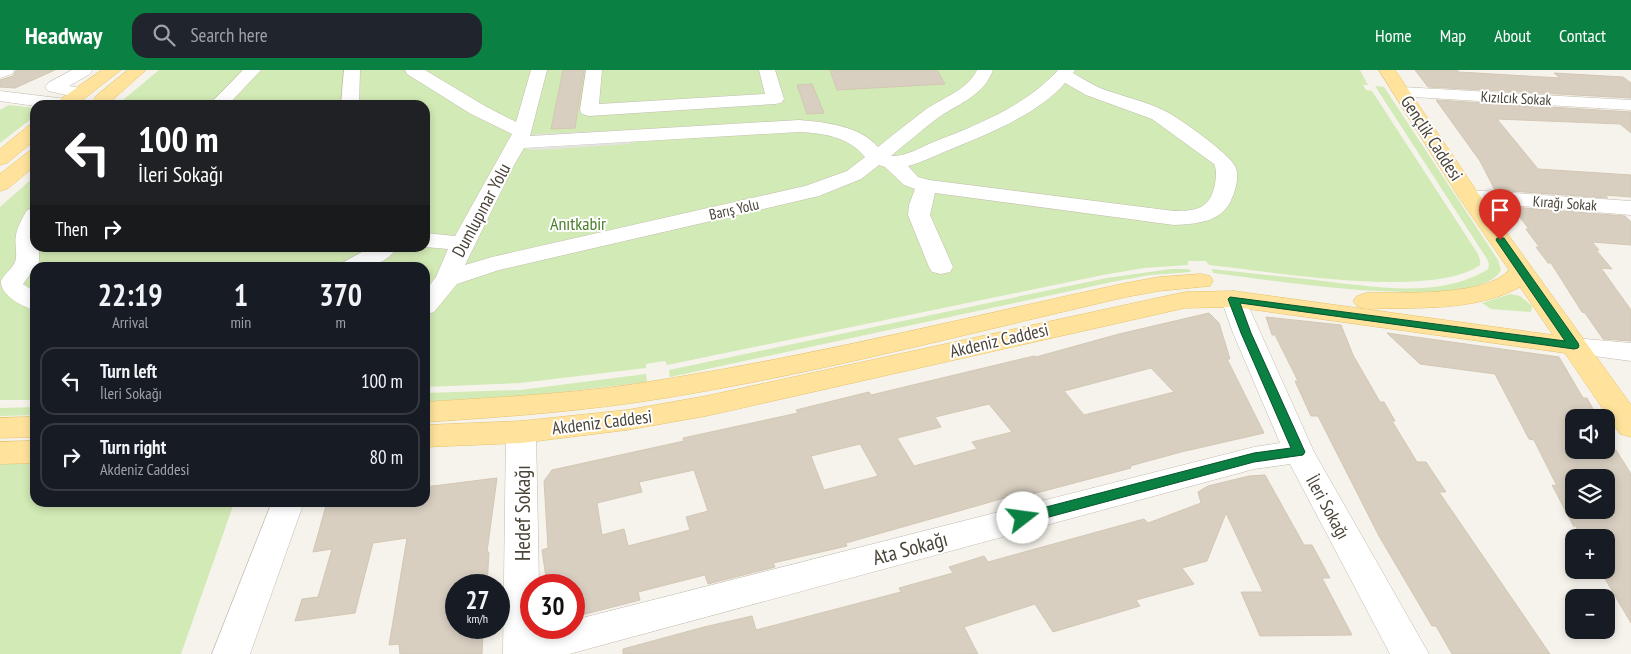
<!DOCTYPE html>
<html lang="en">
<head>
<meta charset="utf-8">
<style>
	:root { --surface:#171b24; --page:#20242c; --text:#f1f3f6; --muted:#9ea1a6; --line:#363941; --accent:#0b8043 }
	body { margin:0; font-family:"PT Sans Narrow",sans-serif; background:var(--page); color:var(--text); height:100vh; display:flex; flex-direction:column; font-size:19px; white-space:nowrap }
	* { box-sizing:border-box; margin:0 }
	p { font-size:16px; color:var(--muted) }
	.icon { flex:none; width:28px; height:28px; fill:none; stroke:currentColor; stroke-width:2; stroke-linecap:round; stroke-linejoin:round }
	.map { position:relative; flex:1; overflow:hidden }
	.panel { position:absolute; left:30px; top:192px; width:400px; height:245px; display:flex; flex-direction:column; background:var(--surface); border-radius:15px; box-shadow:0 2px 8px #0003 }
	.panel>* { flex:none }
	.guide { position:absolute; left:30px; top:30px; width:400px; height:152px; border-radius:15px; box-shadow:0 2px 8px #0003; background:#202124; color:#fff; overflow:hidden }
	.controls { position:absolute; left:1565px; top:339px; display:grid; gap:10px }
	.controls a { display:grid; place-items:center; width:50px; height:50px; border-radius:10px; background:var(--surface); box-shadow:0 2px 8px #0003; font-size:25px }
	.speed { position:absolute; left:445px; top:504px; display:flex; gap:10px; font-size:25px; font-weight:700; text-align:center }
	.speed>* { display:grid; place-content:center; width:65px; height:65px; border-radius:50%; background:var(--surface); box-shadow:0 2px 8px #0003; line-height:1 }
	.speed small { font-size:12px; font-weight:400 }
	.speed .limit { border:8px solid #d22; background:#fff; color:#111 }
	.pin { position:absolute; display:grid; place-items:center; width:42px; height:42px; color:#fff; margin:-51px -21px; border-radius:50% 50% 50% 0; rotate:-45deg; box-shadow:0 0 5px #0007 }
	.pin .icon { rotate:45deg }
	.me { position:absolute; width:55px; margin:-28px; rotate:75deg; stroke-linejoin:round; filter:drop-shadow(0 0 4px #0008) }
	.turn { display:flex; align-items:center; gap:18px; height:105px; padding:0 25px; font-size:22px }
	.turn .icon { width:65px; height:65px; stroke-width:2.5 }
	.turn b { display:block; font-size:35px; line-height:42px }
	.then { display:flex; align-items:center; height:48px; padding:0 25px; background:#0003; gap:10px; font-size:19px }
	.eta { display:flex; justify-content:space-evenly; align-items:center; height:85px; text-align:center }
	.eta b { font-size:30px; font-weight:700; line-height:35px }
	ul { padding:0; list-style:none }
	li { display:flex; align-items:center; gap:15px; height:68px; margin:0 10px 8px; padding:0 15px; border:2px solid var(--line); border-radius:15px }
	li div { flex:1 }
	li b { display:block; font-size:19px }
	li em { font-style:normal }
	header { display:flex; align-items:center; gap:30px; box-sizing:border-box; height:70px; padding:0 25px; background:var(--accent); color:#fff }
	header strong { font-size:24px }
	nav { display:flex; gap:28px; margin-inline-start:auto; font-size:18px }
	.search { width:350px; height:45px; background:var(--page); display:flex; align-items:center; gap:12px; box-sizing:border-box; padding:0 18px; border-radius:15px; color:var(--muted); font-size:19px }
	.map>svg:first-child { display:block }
</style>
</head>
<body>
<header>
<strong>Headway</strong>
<div class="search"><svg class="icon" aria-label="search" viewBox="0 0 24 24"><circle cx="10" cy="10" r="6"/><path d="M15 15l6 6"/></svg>Search here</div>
<nav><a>Home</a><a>Map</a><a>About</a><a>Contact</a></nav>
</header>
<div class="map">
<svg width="1631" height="584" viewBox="0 0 1631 584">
	<rect width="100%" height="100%" fill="#f6f3ec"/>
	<path fill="#d2eab5" d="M159,0H1360L1368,15H1363L1366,20L1372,21L1478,184L1480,190V195C1431,230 1269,201 1209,195L1206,191H1188V195L1144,198L1103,205L667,295L665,291L646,294V298L520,313L425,317V198H35V330H0V137L35,106V178H425V35H117Z
		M1375,16L1384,17L1498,190L1501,200C1479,245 1259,208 1213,203L1212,199C1246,203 1280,206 1315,210C1368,216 1440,230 1488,199L1489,194L1487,189Z
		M9,35L35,38V46L0,73V40Z
		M1171,199H1189L1191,202L1150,205L1112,212L670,307L669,300L1107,208Z
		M1510,224L1520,226L1532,236L1531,242L1491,239L1482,233Z
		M646,304L647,312L519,327L425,332V323L520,320Z
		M35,337V345L0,346V338Z
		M35,393V432L234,433L181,584H0V394Z"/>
	<path fill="#e5e3e0" d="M633,60L635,61L630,74L537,80L527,79L532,66L536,64Z"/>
	<path fill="#d8cfc1" stroke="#d3c7b4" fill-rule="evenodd" d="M16,0H55L15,18L0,17V10L13,6Z
		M563,0H584L575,58L551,59Z
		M830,0H937L945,14L837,20Z
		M1415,0H1457L1459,2L1560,8L1554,3L1623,7L1631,13V28L1428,17Z
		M812,14L824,43L807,44L797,15Z
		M1436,30L1631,42V63L1620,54L1497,49L1538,99L1631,105V127L1605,125L1608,128L1495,120L1480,91Z
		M1512,137L1625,146L1631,152V175L1592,172L1599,180H1596L1612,199L1601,198L1631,240V271L1603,269L1585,243L1582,242L1551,193H1548L1536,177L1540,178L1526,159H1529Z
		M1209,243L1219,253L1230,289H1227L1264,363L1181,382L1130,396L1131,398L1010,430L1008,427L846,473L847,476L773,493L775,497L708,514L705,505L638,522L640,530L574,547V515H547L542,480L548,478L544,411L552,400L684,371L683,368L798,343L796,340L869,322L871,325L1034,286L1036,287L1119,264ZM1151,298L1174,322L1084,345L1064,321ZM989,334L1012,362L972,372L977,379L914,396L897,368L941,357L935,347ZM860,374L878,406L824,420L811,386ZM694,400L708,441L686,447L690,460L628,476L624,459L602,465L597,433L642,422L639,412Z
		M1266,247L1341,255L1353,285L1380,332H1384L1395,351H1392L1417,392H1426L1446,422H1439L1550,584H1452L1436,556H1432L1379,466L1318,346H1311L1295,311H1298L1275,265H1272Z
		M1387,263L1559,287L1583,328H1587L1598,348H1574V380H1616L1631,404V553L1600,500H1606V468H1582L1574,453V457L1552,415L1557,416L1534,370L1529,369L1495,304L1420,294ZM1574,408H1606V440H1574Z
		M1265,405L1304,475H1312L1330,508H1322L1352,565L1260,566L1241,522H1263L1226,443L1207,491L1182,498L1194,514L1136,530L1140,536L1053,562L1035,534L964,557L978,584H623V579L704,557L752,546L756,560L901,522L899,518L953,503L949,497L984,486L988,492L1144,449L1148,453L1201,433L1198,422L1208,416L1249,406Z
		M497,408L487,482H489L487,515H456V558H483L482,584H400L399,574L389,575L407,468L373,473L355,543L295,551L302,529L318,527L332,479L313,482L327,432H425V417Z"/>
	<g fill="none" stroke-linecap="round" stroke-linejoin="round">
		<g stroke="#c2bbae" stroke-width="1">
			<path id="minor" d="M0,0H14L12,4L0,8Z
				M72,0H92L90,4L69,16L86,19L89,23L86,27L80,28L48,21L45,17L48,13Z
				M243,0H261L228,35H209Z
				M344,0H360L359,35H341Z
				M405,0H425L485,36L516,52L531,0H547L530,66L799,50C825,52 860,56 878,77C893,65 909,52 925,40C942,28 968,20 977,0H993C984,25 960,33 939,47C923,59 907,73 891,86H895C908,85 920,78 931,73C975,56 1026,36 1058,0H1075L1073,3C1082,8 1091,14 1100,18C1121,26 1145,31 1165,41C1178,47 1233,86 1236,98C1239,107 1236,119 1232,128C1223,152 1197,154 1174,155L935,123L930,145L953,197L950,202L941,204L932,202L929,197L908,145L909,135L915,119L904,115L885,97L879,95L861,109L819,126L499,200L457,214L434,242L425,245V221L436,207L448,179L425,177V163L455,166L512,64L471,44L407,4ZM1065,13L1086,25L1152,49L1214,94C1217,100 1216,107 1215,114C1210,139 1197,141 1174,141L929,110L918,107L908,96C920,93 932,87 944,82C983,66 1038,45 1065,13ZM799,62C823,63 849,67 865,87L847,101L805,116L492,187L465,195L513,97L524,78Z
				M586,0H602L599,34L765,24L759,0H775L784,29L781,33L775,34L589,46L582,44L580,40Z
				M1402,17L1631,30V40L1396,26L1393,22L1396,18Z
				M0,21L66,29L72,30L75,34L35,36L0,31Z
				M1469,120L1631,131V145L1461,131L1458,126L1461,121Z
				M35,138V178H39V192L23,214L35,222V240C24,237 0,226 1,211C4,204 12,199 15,192C18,184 14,173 16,165C17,157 23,147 27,140Z
				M369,178H397C383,198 361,198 339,198L342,193Z
				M1234,221L1243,224L1314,382L1429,584H1390L1290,394L1254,399L569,584H503L506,362L510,355L521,351L532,355L536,362L539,515H531V558H574V550L1254,377L1280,373L1233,263L1221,229L1225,224Z
				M1574,268L1631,273V291L1564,282L1561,276L1564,270Z
				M272,432H304L250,584H212Z"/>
		</g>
		<g stroke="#e6c16a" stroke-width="1">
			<path id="major" d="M102,0H121L76,35H55L58,31Z
				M128,0H146L109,33L103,34L97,33L94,29L97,25Z
				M1379,0H1395L1478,123L1631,335V367L1620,364L1565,283L1234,237L1185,238L706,346L627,360L521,373L425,377V355L521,351L627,340L706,326L1185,222L1234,221L1553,265L1520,217C1474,242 1417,237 1366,239L1357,236L1353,231L1357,226L1366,223C1400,222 1487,227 1509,200L1458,126Z
				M35,54V70L7,93L0,95V79L28,56Z
				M35,80V96L7,119L0,121V104L28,82Z
				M1201,204L1210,206L1213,211L1210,216L1159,221L1126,227C974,262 819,303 665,328C586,341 505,347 425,352V332C505,327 587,323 666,309C821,284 973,246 1126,213L1159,207Z
				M35,347V367L0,368V348Z
				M35,371V393L0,394V372Z"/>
		</g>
		<use href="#minor" fill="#fff" fill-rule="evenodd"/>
		<use href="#major" fill="#ffe39c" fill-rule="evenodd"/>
	</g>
	<path fill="#0b8043" stroke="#07532c" d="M1497,168H1504L1578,273L1579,276L1578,278L1574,279L1240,233L1251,263L1305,382L1303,385L1254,392L1023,454L1018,452L1016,448L1018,445L1023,443L1254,383L1291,378L1241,263L1228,229L1230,227L1565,271L1496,170Z"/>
	<g text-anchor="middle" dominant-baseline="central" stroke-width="4" stroke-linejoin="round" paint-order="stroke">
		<g font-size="15" fill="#4b4439" stroke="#fff">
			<text transform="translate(1516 28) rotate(3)">Kızılcık Sokak</text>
			<text transform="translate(1565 133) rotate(4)">Kırağı Sokak</text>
			<text transform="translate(734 139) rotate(-13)">Barış Yolu</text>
		</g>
		<g font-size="18" fill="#4b4439" stroke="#fff">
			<text transform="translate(1432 68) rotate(57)">Gençlik Caddesi</text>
			<text transform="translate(481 140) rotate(-62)">Dumlupınar Yolu</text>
			<text transform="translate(999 270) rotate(-13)">Akdeniz Caddesi</text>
			<text transform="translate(602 352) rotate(-7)">Akdeniz Caddesi</text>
			<text transform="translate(1328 437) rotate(61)">İleri Sokağı</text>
		</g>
		<g font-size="18" fill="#4a7f2a" stroke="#fff">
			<text x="578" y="153">Anıtkabir</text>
		</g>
		<g font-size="21" fill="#4b4439" stroke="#fff">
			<text transform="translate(522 443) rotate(-90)">Hedef Sokağı</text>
			<text transform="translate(910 478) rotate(-15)">Ata Sokağı</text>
		</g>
	</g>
</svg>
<div class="controls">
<a><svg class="icon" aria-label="sound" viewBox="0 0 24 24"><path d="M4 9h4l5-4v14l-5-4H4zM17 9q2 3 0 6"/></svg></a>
<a><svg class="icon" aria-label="layers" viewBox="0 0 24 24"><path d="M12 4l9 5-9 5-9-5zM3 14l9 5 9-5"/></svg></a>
<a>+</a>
<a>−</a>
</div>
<div class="speed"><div>27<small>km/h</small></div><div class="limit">30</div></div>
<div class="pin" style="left:1500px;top:170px;background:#d93025"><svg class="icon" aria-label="arrive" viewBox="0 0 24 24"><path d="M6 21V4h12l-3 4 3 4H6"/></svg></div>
<svg class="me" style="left:1023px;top:448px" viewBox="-20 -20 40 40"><circle r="19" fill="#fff"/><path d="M0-13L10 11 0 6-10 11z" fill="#0b8043"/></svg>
<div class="guide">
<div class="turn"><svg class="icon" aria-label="left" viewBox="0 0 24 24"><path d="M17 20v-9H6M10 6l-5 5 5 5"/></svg><div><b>100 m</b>İleri Sokağı</div></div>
<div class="then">Then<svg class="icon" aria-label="right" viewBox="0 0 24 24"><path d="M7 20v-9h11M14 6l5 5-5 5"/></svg></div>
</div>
<section class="panel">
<div class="eta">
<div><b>22:19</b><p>Arrival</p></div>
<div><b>1</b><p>min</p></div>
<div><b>370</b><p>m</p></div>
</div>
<ul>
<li><svg class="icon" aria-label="left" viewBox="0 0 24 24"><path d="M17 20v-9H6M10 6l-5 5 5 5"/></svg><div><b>Turn left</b><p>İleri Sokağı</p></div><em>100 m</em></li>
<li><svg class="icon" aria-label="right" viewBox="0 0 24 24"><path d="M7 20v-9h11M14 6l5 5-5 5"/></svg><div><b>Turn right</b><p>Akdeniz Caddesi</p></div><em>80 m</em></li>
</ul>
</section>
</div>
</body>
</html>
